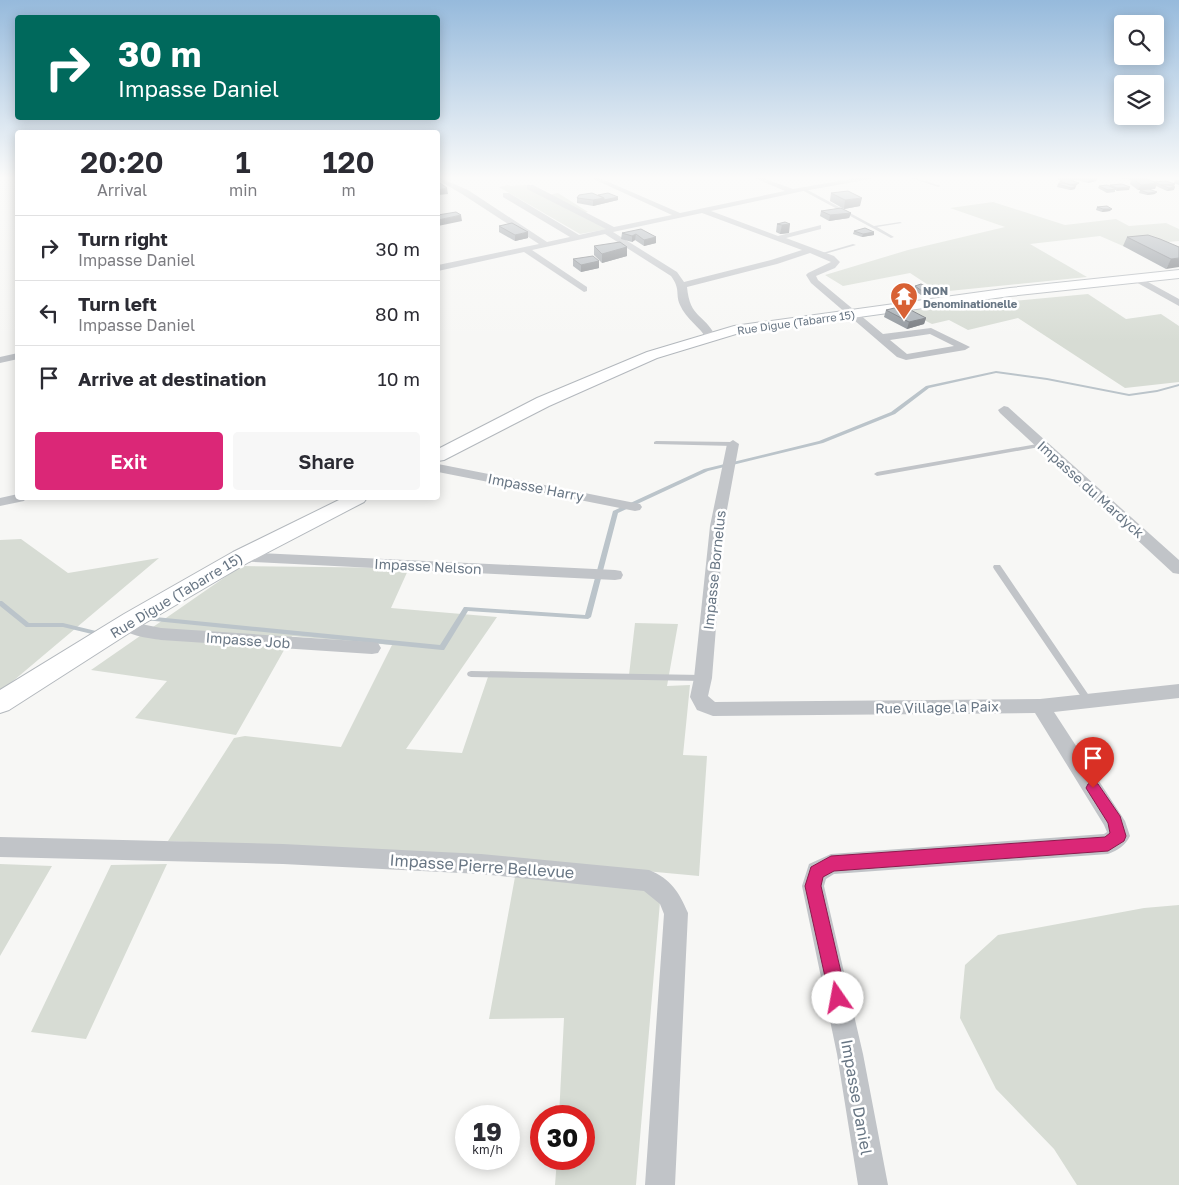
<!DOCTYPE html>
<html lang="en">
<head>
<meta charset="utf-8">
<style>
	:root { --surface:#fff; --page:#f7f7f7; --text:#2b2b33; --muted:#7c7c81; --line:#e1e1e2; --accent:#db2777 }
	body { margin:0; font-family:"Golos Text",sans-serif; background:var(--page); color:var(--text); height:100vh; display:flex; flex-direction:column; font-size:19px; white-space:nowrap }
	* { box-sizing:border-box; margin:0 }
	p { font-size:16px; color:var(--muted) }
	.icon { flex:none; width:28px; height:28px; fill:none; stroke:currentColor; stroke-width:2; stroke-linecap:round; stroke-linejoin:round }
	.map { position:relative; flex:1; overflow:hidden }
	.details { position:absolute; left:15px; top:130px; width:425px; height:370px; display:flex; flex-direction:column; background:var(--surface); border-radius:5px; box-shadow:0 2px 12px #0003 }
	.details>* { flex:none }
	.banner { position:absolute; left:15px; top:15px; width:425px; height:105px; border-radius:5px; box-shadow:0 2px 12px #0003; background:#00695c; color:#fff; overflow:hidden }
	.tools { position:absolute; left:1114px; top:15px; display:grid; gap:10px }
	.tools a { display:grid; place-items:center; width:50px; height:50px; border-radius:5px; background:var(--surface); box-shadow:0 2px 12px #0003; font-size:25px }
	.speed { position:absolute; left:455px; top:1105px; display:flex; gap:10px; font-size:25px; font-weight:700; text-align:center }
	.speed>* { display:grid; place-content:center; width:65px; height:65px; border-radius:50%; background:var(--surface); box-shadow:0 2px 12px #0003; line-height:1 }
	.speed small { font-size:12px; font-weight:400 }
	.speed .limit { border:8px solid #d22; background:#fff; color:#111 }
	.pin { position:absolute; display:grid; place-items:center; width:42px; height:42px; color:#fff; margin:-51px -21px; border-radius:50% 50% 50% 0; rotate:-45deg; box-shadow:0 0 5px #0007 }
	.pin .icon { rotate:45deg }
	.me { position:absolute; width:55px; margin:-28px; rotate:348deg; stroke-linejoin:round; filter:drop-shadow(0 0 4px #0008) }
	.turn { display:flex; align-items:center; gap:18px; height:105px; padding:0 20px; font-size:22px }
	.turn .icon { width:65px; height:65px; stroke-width:2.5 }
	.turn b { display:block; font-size:35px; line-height:42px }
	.eta { display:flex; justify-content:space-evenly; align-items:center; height:85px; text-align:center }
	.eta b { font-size:30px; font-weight:600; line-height:35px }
	.action { display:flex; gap:10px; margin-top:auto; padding:10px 20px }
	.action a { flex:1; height:58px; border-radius:5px; background:var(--accent); color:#fff; font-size:20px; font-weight:600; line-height:58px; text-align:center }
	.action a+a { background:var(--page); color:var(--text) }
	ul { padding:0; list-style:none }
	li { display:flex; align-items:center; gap:15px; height:65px; padding:0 20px; border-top:1px solid var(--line) }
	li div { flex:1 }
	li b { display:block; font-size:19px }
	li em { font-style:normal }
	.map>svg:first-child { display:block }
</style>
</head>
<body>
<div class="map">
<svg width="1179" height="1185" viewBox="0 0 1179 1185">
	<rect width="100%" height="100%" fill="#f7f7f5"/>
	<path fill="#d7dcd4" d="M508,185L510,186L526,185L544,196L558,193L588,212L584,213L608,229L580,234L499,187Z
		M993,202L1065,225L1116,219L1129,226L1166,223L1179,229V241L1123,246L1100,236L1030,244L1087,277L939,292L910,273L843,286L825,275L908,250L1005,227L950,208Z
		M1088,294L1126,319L1161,314L1179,326V382L1125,388L1018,318L968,330L949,320L932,324L906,311Z
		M21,539L68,573L159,558L0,692V540Z
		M241,566L409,568L391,608L497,617L406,749L462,753L490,671L629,675L635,623L678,624L667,686L690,685L683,755L707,756L699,876L473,855L168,841L234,738L245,736L341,747L392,645L292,636L236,735L135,718L167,681L91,670Z
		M0,864L52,866L0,956Z
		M167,864L86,1039L31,1032L111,865Z
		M515,877L648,887L660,902L636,1185H555L557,1159H584V1116H559L564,1018L489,1019Z
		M1179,905V1185H1077L1054,1149L996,1089L960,1018L965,965L998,935L1144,908Z"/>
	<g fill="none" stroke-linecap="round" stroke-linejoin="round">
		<path fill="#bbc4ca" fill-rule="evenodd" d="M996,371L1047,378L1129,394L1157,390L1179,384V386L1157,392L1129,396L1047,380L996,373L929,388L895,414L823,443L708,471L618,513L591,617L588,619L468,611L444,650H442L145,620L142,618L145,616L440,645L464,607H466L585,615L613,511L704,469L819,441L891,412L926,386Z
			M0,601H2L29,623H63L100,632H102L103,634L102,636H100L63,627H26L0,606Z"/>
		<g stroke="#b3b8bd" stroke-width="2">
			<path id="secondary" d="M1179,270V278L1010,296L736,334L657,358L549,406L444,460L438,461V449L537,398L647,352L734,326L1010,288Z
				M343,498H367L364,502L249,562L140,626L9,710L0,713V690L124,614L233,552Z"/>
		</g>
		<path fill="#c1c4c8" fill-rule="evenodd" d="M908,177H912L941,186L938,187Z
			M802,188H804L874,226L900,222L902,223L877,227L894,237L891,238L802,190Z
			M853,244L856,245L821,255L819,254Z
			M656,441L733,442L736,444L733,446L654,444V442Z
			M1043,443L1046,445L1045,446L877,476L874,474L877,472Z
			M994,565H1000L1092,700L1093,702L1092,704L1089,705L1086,704L994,569L993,567Z
			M471,671L703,675L706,676L707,678L706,680L703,681L471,677L468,676L467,674L468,672Z"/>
		<path fill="#c1c4c8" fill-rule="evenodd" d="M438,177L468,190L547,242L570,237L503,197V193H509L579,235L606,229L527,189V185H533L614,227L672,215L589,177H597L680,213L785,191L752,177H760L793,189L862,177H874L871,179L803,191L711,211L778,236L821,225V229L786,238L834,256L840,262L835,268L816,276L818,280L883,334L931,328L970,347L965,350L906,360L897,357L811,283L806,275L808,273L831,262L810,253L777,264L687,287C690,319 704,313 716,337L711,340L707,339C700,327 686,319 680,305C675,293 681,290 671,276L605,234L532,250L587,287V291L584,292L524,252L438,271V265L539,244L462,194L438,180ZM702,213L802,250L771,260L684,282L677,272L613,232ZM930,334L954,346L907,354L890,340Z
			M1137,276L1179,299V306L1134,281L1132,279Z
			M18,353V359L0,363V357Z
			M1004,406L1008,407L1179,560V574L1173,573L1000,413L998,410Z
			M733,440L739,444L724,526L712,678L708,696L715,702L1040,699L1179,684V698L1054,712L1125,821L1130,836C1125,846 1118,850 1108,854L834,874L826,879L824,886L863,1054L888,1185H858L837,1054L802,886L809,864L831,854L1104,834L1107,832L1104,825L1035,713L713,716L697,710L690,697L694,678L710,526L727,444Z
			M438,464L635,503L640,504L642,507L640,510L635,511L438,472Z
			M18,494V498H26L24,501L0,506V498Z
			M241,552L615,570L621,571L623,575L621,579L615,580L236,561L233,557L236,553Z
			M126,618L146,625L161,628L372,642L378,643L381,648L378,653L372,654L161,640C148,638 125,636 118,624L120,620Z
			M0,837L283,844L481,854L649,870C671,879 679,892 688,913L675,1185H645L664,914L660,904L644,891L481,874L283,864L0,857Z"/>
		<use href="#secondary" fill="#fff" fill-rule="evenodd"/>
	</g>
	<path fill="#90969c" d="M1059,177L1074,179V177H1095L1094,178H1097L1096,181L1088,183L1074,179V181L1077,185L1075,186V189L1070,190L1057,187L1058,184H1060L1059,183L1060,181L1061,180H1058Z
		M1117,177H1147L1146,179L1154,182L1175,184L1174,186V190L1167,191L1156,186L1155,189H1149L1155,194L1147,195L1139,193L1140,190H1143H1138L1130,184L1131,180Z
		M1175,180H1179V185L1174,183Z
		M1110,185L1129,190H1115V192L1107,193L1098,188L1099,186H1109Z
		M831,193L860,206L844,209L830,201Z
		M598,195L618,200L593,206L577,203V198Z
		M1097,207L1110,211L1102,212L1096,210Z
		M821,211L851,213L849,218L829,221L820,216Z
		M785,222L789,233L780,234L776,232L777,224Z
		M499,226L528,238L515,241L499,232Z
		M854,231L874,232V235L862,237L853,234Z
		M622,233L656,237V243L644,246L635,240L632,242L621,239Z
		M1127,237L1179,247L1166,269L1123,246Z
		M594,246L627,247V256L602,263L594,255Z
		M573,259L599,261V268L581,272L573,266Z
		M915,286L932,289L931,292L921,295L914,290Z
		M886,310L926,318L924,324L907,329L884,317Z"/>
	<path fill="#767a7f" d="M1097,178L1096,181L1088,183L1089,180Z
		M1079,183L1077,185L1069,187L1070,185Z
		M1157,183L1155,189L1138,190L1141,185Z
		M1175,184L1174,186L1161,185L1160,187L1161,185Z
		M1076,186L1075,189L1070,190L1071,188Z
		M1130,187L1129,190L1116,191L1117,188Z
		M1175,187L1174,190L1167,191L1169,188Z
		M447,188L448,194L438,195V190Z
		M1157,192L1155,194L1147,195L1148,193Z
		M618,197V200L593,206V200L604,198Z
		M862,198L860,206L844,209L845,200Z
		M1103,209H1112L1110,211L1102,212Z
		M851,213L849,218L829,221L830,215Z
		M461,215L462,221L438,226V220Z
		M790,224L789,233L780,234L782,225Z
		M528,232V238L515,241V235Z
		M874,232V235L862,237L863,234Z
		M636,234L635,240L632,242V236Z
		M656,237V243L644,246V240Z
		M627,247V256L602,263V254Z
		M1179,258V267L1166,269L1171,259Z
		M599,261V268L581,272V265Z
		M932,289L931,292L921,295L922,291Z
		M926,318L924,324L907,329L909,322Z"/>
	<path fill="#a8afb5" stroke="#767a7f" d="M1059,177H1067L1075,179L1068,180Z
		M1075,177H1092L1097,178L1089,180Z
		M1129,177H1147L1135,178Z
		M1142,177L1157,183L1141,185L1132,178Z
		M1067,179L1079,183L1070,185L1060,181Z
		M1166,181L1175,184L1161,185L1154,182Z
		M440,183L447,188L438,190V184Z
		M1063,183L1076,186L1071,188L1058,184Z
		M1122,184L1130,187L1117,188L1110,185Z
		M1107,185L1116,189L1108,190L1099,186Z
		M1161,185H1168L1175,187L1169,188Z
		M1149,189L1157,192L1148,193L1140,190Z
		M848,191L862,198L845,200L831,193Z
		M592,193L604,198L593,200L577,198L579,195Z
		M608,193L618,197L604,200V198L598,195Z
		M1107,206L1112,209H1103L1097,207Z
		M841,208L851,213L830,215L821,211Z
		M456,212L461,215L438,220V215Z
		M785,222L790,224L782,225L777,224Z
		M512,223L528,232L515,235L499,226Z
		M865,228L874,232L863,234L854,231Z
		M641,229L656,237L644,240L636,234L632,236L622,233Z
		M1148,235L1160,239L1179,247V258L1171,259L1127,237Z
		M620,242L627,247L602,254L594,246Z
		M593,256L599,261L581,265L573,259Z
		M921,284L932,289L922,291L915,286Z
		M903,306L926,318L909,322L886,310Z"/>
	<linearGradient id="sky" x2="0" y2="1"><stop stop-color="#96badc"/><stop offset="0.52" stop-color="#fbfbfa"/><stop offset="1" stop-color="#fbfbfa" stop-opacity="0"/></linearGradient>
	<rect width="1179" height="342" fill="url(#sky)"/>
	<path fill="#db2777" stroke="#8e194d" d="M1093,782L1098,784L1120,816L1126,836L1124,841L1108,851L834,871L823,877L821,886L847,998L844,1004L838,1007L831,1004L805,886L811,867L831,856L1105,837L1110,833L1108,823L1086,788L1088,784Z"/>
	<defs>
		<g id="temple-pin" transform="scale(1.4375)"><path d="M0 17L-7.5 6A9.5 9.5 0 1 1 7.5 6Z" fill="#d86134" stroke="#fff"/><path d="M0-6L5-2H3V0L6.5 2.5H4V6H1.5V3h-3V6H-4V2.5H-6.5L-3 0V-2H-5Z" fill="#fff"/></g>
	</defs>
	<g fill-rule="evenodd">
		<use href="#temple-pin" x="904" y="296"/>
	</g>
	<g text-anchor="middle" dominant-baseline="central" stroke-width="5" stroke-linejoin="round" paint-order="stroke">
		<g font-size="11" font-weight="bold" fill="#687684" stroke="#fff" text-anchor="start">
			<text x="923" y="290">NON<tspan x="923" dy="13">Denominationelle</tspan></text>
		</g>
		<g font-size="11" fill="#687684" stroke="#fff">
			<text transform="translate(796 322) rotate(-8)">Rue Digue (Tabarre 15)</text>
		</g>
		<g font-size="14" fill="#687684" stroke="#fff">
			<text transform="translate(536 487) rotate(11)">Impasse Harry</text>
			<text transform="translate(1091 489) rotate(42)">Impasse du Mardyck</text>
			<text transform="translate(428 566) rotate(3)">Impasse Nelson</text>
			<text transform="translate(714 570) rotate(-84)">Impasse Bornelus</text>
			<text transform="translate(176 595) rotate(-31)">Rue Digue (Tabarre 15)</text>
			<text transform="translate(248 640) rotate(4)">Impasse Job</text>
			<text transform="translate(937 707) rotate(-1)">Rue Village la Paix</text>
		</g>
		<g font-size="16" fill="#687684" stroke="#fff">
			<text transform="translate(482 866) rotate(4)">Impasse Pierre Bellevue</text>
			<text transform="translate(857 1097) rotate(80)">Impasse Daniel</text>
		</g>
	</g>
</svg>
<div class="tools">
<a><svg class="icon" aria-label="search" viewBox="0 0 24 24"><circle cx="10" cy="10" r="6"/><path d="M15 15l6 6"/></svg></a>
<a><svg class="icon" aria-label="layers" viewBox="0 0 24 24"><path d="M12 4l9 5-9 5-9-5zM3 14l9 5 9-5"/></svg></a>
</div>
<div class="speed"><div>19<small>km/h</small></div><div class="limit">30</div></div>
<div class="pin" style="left:1093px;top:788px;background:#d93025"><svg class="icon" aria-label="arrive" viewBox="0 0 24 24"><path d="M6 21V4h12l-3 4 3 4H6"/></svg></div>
<svg class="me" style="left:838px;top:998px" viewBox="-20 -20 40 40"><circle r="19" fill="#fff"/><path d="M0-13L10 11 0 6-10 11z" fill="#db2777"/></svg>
<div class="banner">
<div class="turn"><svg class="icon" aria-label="right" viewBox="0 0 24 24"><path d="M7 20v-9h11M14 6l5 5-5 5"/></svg><div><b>30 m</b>Impasse Daniel</div></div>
</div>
<section class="details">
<div class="eta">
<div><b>20:20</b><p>Arrival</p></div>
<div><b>1</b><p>min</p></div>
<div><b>120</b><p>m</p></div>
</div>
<ul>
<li><svg class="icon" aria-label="right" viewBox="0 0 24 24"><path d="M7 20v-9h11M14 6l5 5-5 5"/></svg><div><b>Turn right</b><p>Impasse Daniel</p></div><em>30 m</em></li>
<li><svg class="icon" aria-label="left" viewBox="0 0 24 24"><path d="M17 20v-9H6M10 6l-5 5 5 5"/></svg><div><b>Turn left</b><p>Impasse Daniel</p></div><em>80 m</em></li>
<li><svg class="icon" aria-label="arrive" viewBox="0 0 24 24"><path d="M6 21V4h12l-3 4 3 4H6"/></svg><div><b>Arrive at destination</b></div><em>10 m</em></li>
</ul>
<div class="action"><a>Exit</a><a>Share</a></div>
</section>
</div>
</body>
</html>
